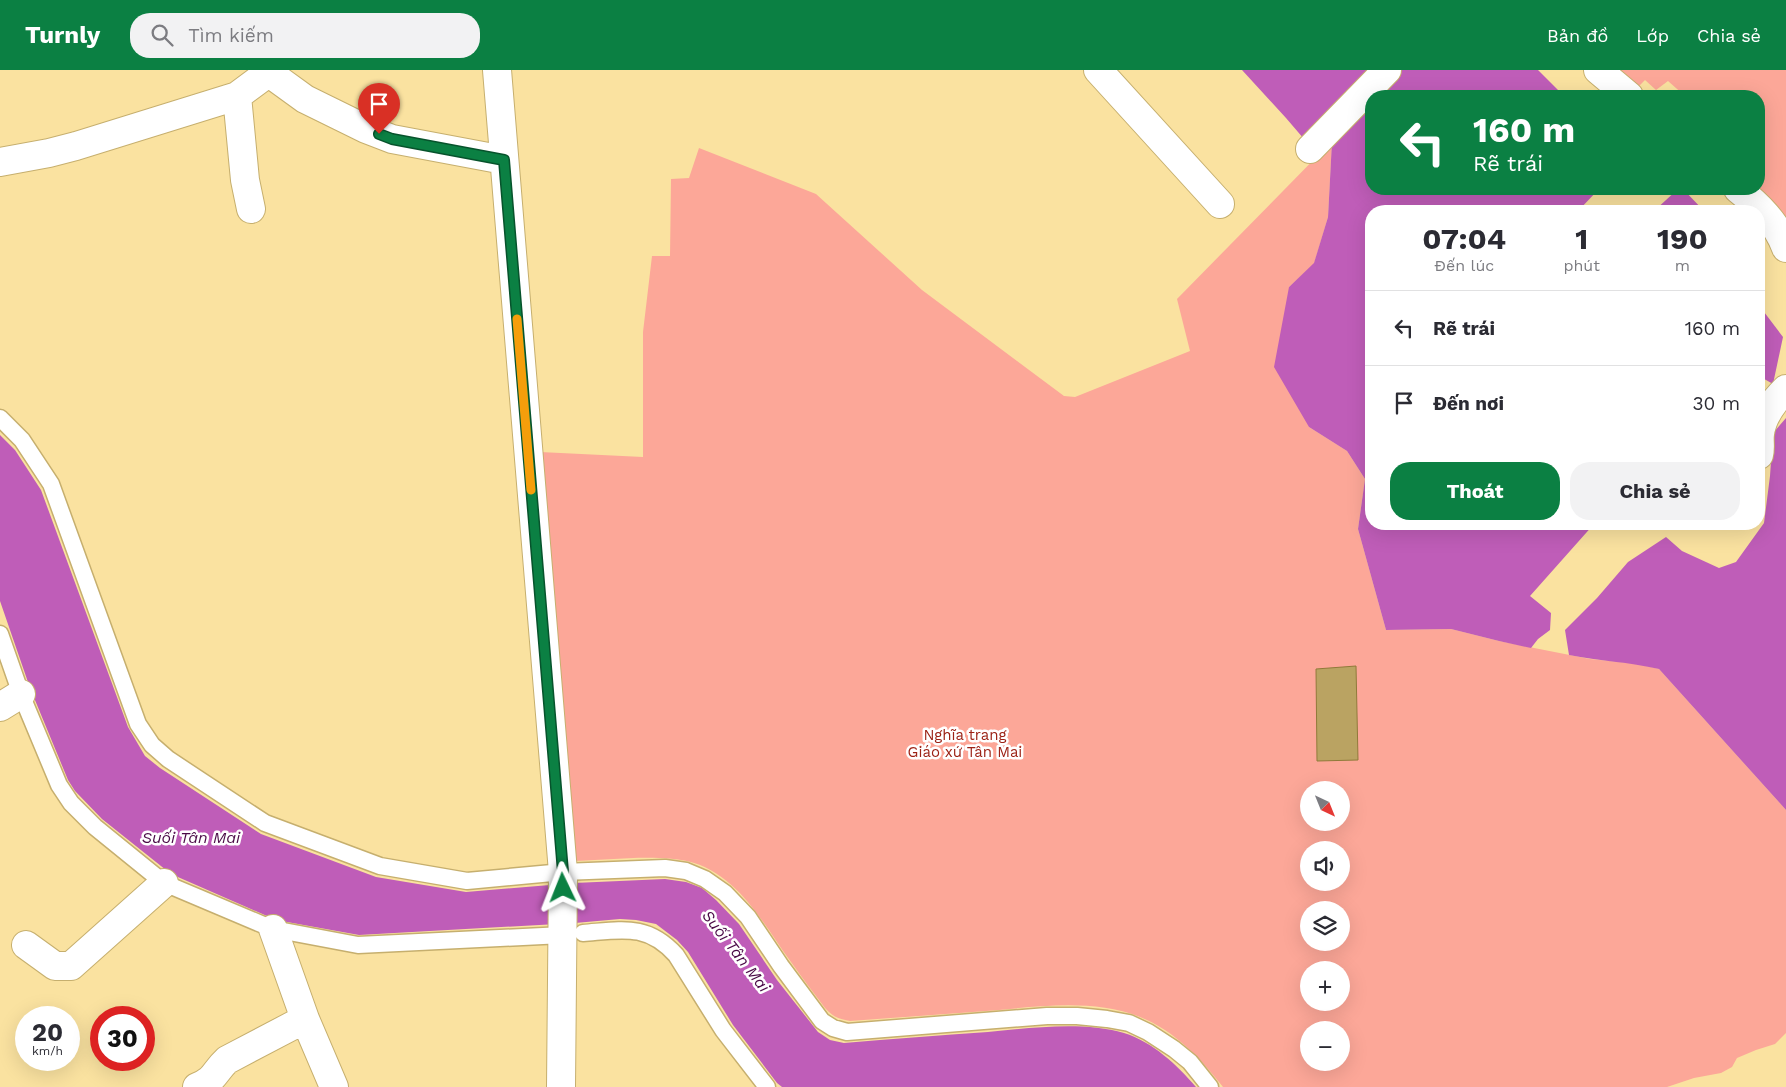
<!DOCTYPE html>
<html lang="vi">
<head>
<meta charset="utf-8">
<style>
	:root { --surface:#fff; --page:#f2f2f3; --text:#2b2b33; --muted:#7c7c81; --line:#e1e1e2; --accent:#0b8043 }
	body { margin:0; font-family:"Work Sans",sans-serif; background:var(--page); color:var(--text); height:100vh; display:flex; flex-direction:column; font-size:19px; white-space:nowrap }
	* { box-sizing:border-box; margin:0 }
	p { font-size:16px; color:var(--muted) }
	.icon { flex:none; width:28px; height:28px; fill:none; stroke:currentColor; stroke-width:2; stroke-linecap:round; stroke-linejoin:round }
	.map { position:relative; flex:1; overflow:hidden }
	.details { position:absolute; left:1365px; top:135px; width:400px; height:325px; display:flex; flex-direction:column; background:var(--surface); border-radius:20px; box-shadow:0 5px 20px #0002 }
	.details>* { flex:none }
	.banner { position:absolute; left:1365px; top:20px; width:400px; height:105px; border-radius:20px; box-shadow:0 5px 20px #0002; background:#0b8043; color:#fff; overflow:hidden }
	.needle { width:32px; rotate:137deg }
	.fabs { position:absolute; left:1300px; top:711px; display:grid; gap:10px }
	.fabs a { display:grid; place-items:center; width:50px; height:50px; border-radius:50%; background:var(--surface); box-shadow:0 5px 20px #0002; font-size:25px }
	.speed { position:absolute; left:15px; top:936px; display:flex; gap:10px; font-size:25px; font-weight:700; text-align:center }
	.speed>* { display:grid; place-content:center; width:65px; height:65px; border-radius:50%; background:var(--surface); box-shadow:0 5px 20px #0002; line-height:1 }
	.speed small { font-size:12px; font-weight:400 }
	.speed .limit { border:8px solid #d22; background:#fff; color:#111 }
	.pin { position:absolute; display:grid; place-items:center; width:42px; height:42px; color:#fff; margin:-51px -21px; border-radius:50% 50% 50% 0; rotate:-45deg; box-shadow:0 0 5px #0007 }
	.pin .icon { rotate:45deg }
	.me { position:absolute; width:55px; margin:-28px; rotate:358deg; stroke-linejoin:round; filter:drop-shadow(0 0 4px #0008) }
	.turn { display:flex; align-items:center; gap:18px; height:105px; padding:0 25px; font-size:22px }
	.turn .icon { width:65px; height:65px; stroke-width:2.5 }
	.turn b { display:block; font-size:35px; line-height:42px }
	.eta { display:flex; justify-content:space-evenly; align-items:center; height:85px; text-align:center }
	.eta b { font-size:30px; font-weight:700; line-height:35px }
	.action { display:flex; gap:10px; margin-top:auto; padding:10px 25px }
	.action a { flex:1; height:58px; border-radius:20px; background:var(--accent); color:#fff; font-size:20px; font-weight:700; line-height:58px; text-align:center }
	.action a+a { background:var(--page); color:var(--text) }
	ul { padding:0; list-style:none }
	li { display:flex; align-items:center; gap:15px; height:75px; padding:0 25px; border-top:1px solid var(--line) }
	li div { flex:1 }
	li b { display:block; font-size:19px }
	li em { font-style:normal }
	header { display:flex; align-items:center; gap:30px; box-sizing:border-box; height:70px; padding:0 25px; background:var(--accent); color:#fff }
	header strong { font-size:24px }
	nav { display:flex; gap:28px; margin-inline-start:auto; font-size:18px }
	.search { width:350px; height:45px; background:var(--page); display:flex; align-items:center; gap:12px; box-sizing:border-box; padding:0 18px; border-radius:20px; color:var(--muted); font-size:19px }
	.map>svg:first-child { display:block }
</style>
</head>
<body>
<header>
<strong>Turnly</strong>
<div class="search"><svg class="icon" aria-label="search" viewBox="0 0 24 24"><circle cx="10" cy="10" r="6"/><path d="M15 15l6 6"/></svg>Tìm kiếm</div>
<nav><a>Bản đồ</a><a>Lớp</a><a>Chia sẻ</a></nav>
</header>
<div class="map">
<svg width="1786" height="1017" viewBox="0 0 1786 1017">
	<rect width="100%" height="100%" fill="#fae2a0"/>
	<path fill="#fca798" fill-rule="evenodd" d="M1614,0H1786V152L1759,119V26H1685L1668,11L1656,20L1645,10L1636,19Z
		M1332,71L1328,147L1314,194L1289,217L1309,357L1347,381L1365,409L1358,459L1386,560L1451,559L1499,571L1590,589L1639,594L1659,599L1786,740V963L1775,974L1756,980L1737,988L1732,997L1721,1003L1694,1008L1667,1017H1223C1200,988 1175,961 1140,947C1091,928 1037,937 986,941C941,944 895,948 850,951C839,949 833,947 825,938C814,923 802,908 791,892C763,854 738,803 687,791C656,784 606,790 573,791L540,382L643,387V262L652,186H670L671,109L689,108L699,78L816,124L922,220L1064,326L1075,327L1190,281L1177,229ZM1309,720H1341V752H1309ZM1309,780H1341V812H1309ZM1309,840H1341V872H1309ZM1309,900H1341V932H1309ZM1309,960H1341V992H1309Z"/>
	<path fill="#bf5db8" d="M1242,0H1373L1304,69L1286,48Z
		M1400,0H1538L1564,26H1375Z
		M1371,30V119H1599L1578,141H1371V454H1594L1530,526L1551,543L1550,560L1538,569L1531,578L1499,571L1451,559L1386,560L1358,459L1365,409L1347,381L1309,357L1274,297L1289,217L1314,193L1328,147L1332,71Z
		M1678,119H1683L1704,141H1654Z
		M1759,230L1761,238L1783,267L1773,314L1759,306Z
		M1786,348V740L1659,599C1629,592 1599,591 1569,585L1565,560L1597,528L1628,492L1666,467L1682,481L1719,498L1736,492L1764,453L1770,406L1773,363Z
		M0,365L15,380L41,420L128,657L145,686L160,698L261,764L376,807L466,822L574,813L665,809L686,812L702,818L716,830L739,854L777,910L818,962L830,970L844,973C892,969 940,965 988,962C1030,958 1083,951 1124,963C1153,972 1177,995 1196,1017H782L777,1013L733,955L688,882L677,870L656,854L636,850L620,849L575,853L359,865L276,850L171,804L102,749L75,721L68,710L30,618L0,531Z"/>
	<path fill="#baa362" stroke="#907a3a" d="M1356,596L1358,690L1317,691L1316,599Z"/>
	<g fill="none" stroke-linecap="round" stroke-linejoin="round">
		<g stroke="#c6af6e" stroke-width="19">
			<path id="service" d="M0,348L22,370L51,414L138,654L152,675L168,689L265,753L380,796L467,811L563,802L665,798L686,801L705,809L725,823L748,847L781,896L822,951L833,958L847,962L1047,946H1077L1107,949L1129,953L1148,962L1174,979L1190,992L1210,1017
				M0,564L21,624L59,715L71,733L95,757L164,813L273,859L358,875L563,865
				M583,863C622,860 647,853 676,885L723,960L767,1017"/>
		</g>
		<g stroke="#c6af6e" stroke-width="30">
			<path id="minor" d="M265,0L305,29L366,59L392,69L504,90
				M497,0L563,802L561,1017
				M1098,0L1220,134
				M1598,0L1629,26
				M237,26L245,110L251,139
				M1310,79L1387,0
				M0,92L49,83L76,76L237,26L268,3
				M1738,119C1758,135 1777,153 1786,178
				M1759,385C1761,378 1759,371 1760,364C1762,346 1773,332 1786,319
				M0,637L21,624
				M273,859L305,949L334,1017
				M26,875L55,896H71L164,813
				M197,1017C215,1010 214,1002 227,990L305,949"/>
		</g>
		<use href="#service" stroke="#fff" stroke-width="16"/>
		<use href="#minor" stroke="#fff" stroke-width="28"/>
	</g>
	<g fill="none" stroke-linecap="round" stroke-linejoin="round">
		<g stroke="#07532c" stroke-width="12">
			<path id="route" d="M379,64L392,69L504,90L563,802V818"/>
		</g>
		<use href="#route" stroke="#0b8043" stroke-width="9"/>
		<path stroke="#f59e0b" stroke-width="9" d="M517,249L531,420"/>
	</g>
	<g text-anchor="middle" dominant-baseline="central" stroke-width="5" stroke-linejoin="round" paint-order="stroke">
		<g font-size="15" fill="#9c2215" stroke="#fff">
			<text x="965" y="665">Nghĩa trang<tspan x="965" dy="17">Giáo xứ Tân Mai</tspan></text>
		</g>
		<g font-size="16" font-style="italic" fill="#4a0a47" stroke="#fff">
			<text x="191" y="767">Suối Tân Mai</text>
			<text transform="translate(736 881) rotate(52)">Suối Tân Mai</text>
		</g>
	</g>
</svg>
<div class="fabs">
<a><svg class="needle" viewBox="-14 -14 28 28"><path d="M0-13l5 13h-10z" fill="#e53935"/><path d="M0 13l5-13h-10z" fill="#7c7c81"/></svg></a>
<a><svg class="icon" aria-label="sound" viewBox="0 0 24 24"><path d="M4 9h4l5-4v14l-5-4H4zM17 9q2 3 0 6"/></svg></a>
<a><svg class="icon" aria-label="layers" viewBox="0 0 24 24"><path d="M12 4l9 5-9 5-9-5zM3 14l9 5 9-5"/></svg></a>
<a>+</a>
<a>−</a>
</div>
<div class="speed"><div>20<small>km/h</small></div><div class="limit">30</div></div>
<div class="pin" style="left:379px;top:64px;background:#d93025"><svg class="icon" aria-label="arrive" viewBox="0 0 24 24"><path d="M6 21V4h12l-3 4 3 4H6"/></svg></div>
<svg class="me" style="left:563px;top:818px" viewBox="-20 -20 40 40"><path d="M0-17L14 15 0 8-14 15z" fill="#0b8043" stroke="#fff" stroke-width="4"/></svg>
<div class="banner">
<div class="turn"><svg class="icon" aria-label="left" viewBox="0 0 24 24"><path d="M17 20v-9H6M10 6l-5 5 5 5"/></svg><div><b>160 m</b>Rẽ trái</div></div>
</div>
<section class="details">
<div class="eta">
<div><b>07:04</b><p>Đến lúc</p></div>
<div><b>1</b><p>phút</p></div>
<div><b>190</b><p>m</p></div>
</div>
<ul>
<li><svg class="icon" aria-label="left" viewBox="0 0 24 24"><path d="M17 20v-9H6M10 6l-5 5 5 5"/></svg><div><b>Rẽ trái</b></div><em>160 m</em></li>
<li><svg class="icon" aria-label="arrive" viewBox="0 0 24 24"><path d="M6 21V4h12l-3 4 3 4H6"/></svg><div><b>Đến nơi</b></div><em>30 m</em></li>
</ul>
<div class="action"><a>Thoát</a><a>Chia sẻ</a></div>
</section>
</div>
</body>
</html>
